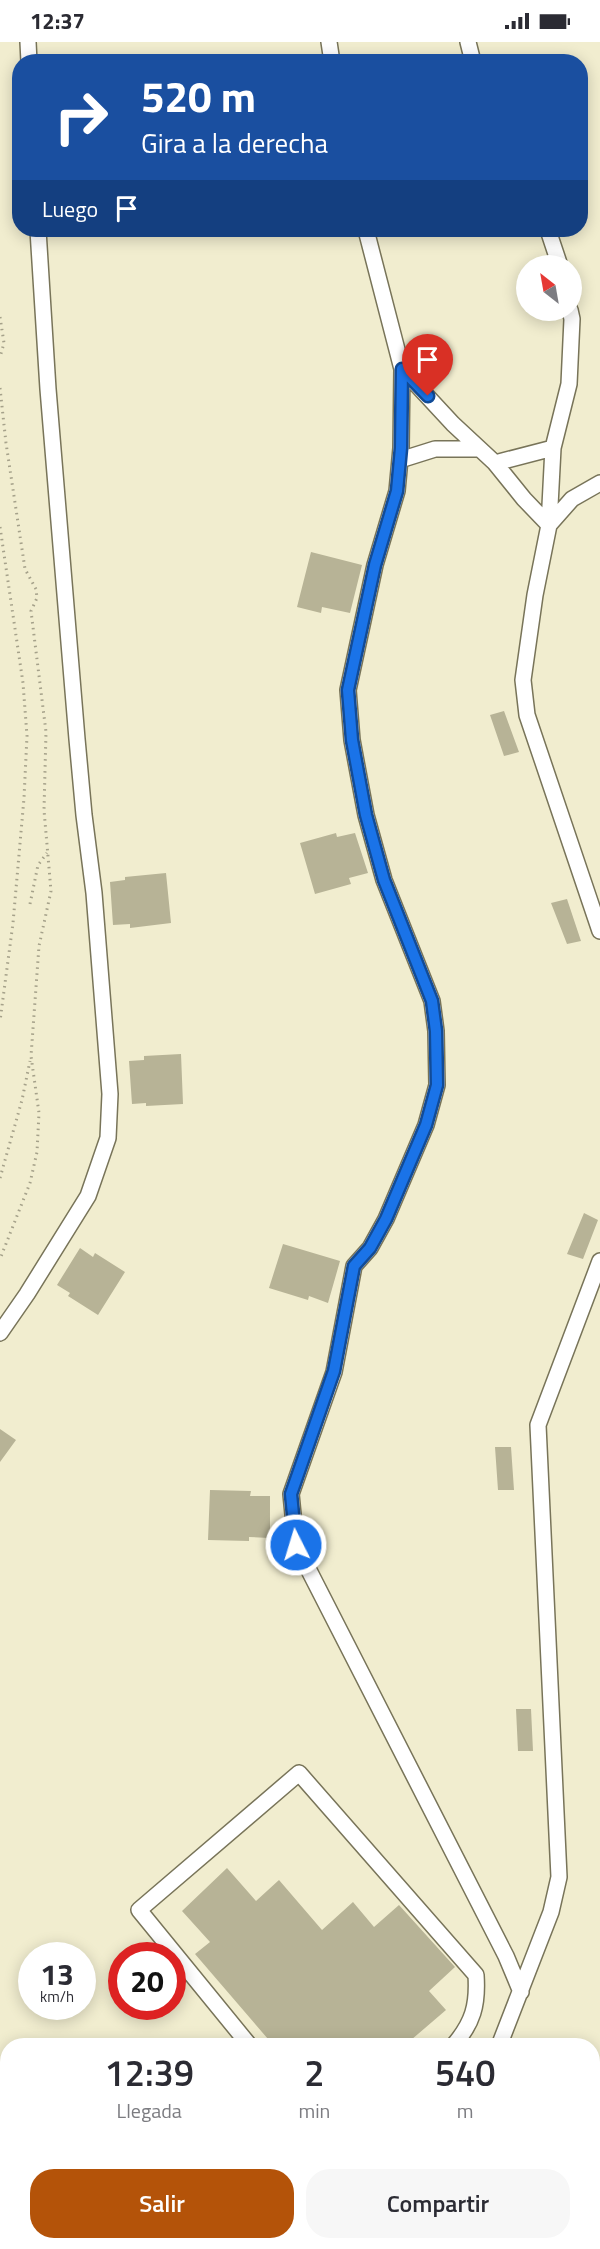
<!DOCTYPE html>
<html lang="es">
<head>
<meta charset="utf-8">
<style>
	:root { --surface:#fff; --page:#f7f7f7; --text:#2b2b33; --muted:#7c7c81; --accent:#b45309 }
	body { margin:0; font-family:"Titillium Web",sans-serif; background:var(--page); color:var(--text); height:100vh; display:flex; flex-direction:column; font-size:22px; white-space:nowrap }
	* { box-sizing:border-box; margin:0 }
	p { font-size:20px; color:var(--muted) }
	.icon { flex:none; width:33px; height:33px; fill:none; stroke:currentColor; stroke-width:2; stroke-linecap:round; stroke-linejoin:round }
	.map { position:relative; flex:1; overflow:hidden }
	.drawer { position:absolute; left:0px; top:1996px; width:600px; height:212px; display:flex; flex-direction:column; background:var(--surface); border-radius:24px 24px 0 0; box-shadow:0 3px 15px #0003 }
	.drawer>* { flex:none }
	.hud { position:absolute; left:12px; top:12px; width:576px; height:183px; border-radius:24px; box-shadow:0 3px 15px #0003; background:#1a4fa0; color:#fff; overflow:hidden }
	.needle { width:39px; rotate:329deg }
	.fabs { position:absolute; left:516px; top:213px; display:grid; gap:12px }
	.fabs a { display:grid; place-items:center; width:66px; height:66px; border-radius:50%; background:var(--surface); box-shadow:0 3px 15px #0003; font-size:30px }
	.speed { position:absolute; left:18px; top:1900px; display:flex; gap:12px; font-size:30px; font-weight:700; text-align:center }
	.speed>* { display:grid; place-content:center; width:78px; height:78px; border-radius:50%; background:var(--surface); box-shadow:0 3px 15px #0003; line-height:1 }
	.speed small { font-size:15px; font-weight:400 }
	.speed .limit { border:9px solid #d22; background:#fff; color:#111 }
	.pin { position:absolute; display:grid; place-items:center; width:51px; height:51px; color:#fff; margin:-62px -26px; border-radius:50% 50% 50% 0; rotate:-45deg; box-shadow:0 0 6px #0007 }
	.pin .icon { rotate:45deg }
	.me { position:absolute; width:66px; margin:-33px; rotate:355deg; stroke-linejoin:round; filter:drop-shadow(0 0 4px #0008) }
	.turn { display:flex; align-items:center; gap:21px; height:126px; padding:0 30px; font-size:27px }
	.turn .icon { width:78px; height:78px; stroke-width:2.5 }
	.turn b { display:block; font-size:42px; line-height:51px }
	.then { display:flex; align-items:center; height:57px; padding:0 30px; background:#0003; gap:12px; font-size:22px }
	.eta { display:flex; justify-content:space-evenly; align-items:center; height:102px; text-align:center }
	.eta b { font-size:36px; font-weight:600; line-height:42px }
	.primary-button { display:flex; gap:12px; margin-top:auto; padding:12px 30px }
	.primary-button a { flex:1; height:69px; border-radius:24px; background:var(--accent); color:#fff; font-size:24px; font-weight:600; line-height:69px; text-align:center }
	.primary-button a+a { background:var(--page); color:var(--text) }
	.status { display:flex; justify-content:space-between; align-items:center; height:42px; padding:0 30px; background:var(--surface); direction:ltr }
	.status svg { height:16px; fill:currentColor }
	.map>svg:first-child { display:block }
</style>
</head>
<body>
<div class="status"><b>12:37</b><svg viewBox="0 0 49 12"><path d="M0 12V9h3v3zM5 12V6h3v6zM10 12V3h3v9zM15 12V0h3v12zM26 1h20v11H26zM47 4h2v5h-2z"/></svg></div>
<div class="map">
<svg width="600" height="2207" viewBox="0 0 600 2207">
	<rect width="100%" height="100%" fill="#f1edcf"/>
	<path fill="#b7b396" d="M311,510L362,523L350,571L322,565L321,571L297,565Z
		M504,669L519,710L504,714L490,673Z
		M336,791L337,795L355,791L368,831L349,836L351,842L315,852L300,801Z
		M166,831L171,881L130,886V882L113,883L110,840L125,838V835Z
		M567,857L581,899L567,902L551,861Z
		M181,1012L183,1062L146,1064V1061L132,1062L129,1019L144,1018V1014Z
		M584,1171L598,1178L583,1217L567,1212Z
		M283,1202L340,1219L328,1261L309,1254L308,1258L269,1246Z
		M80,1206L93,1215L95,1211L125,1230L98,1273L68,1254L70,1251L57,1243Z
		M0,1387L16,1398L0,1420Z
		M495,1405H511L514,1448H498Z
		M210,1448L251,1449L250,1454H270V1496L249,1495V1499L208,1498Z
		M516,1667H531L533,1709H518Z
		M227,1826L256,1859L279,1838L322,1888L353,1860L374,1885L399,1863L455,1925L429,1949L446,1968L404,2004H274L195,1912L210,1900L182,1869Z"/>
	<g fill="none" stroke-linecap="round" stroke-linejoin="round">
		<g stroke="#787459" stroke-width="18">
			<path id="minor" d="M28,0L29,20
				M329,0L332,20
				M468,0L473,20
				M366,188L402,327L401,406L397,449L375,523L348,648L352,698L366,773L384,838L432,959L436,989L437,1043L426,1083L386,1177L370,1206L354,1224L334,1330L291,1452L296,1503L506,1914L521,1950
				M548,188L560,224
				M402,327L453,382L495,421L553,406L569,342L572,277L570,268
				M553,406L549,483L572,457L600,441
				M400,418L435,407H480
				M495,421L524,457L549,483L535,553L523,638L527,673L600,889
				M0,1291L27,1252L88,1154L108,1096L110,1052L94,851L84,773L77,697L48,347L38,188
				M250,2004L139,1868L299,1731L476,1933C478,1963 473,1981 453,2004
				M499,2004L551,1870L559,1835L538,1383L600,1219
				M0,2036L8,2032"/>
		</g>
		<path stroke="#a5a18a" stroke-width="3" stroke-dasharray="1.5 4.5" stroke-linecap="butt" d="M0,275L4,301L0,315
			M0,346L6,401L25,527L36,547L37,556L31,569L46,690L44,768L51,849L39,904L31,1014L39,1071L37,1110L30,1141L0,1217
			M0,485L23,641L27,694L24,756L13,881L0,979
			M30,862L38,823L47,811
			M0,1136L22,1058L30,1019
			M359,2207L362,2200"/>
		<use href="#minor" stroke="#fff" stroke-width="15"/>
	</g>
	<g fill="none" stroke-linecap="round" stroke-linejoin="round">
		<g stroke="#114b97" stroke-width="15">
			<path id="route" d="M296,1503L291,1452L334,1329L354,1224L370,1206L386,1177L426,1083L437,1043L436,989L432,959L384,838L366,773L352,698L348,648L375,523L397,449L401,406L402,327L428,354"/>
		</g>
		<use href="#route" stroke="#1a73e8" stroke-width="10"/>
	</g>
</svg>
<div class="fabs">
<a><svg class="needle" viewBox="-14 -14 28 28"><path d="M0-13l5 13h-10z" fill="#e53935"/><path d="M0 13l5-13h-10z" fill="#7c7c81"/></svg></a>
</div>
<div class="speed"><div>13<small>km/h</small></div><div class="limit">20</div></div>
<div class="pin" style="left:428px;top:354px;background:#d93025"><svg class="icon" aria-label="arrive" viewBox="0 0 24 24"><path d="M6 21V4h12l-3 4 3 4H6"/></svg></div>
<svg class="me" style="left:296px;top:1503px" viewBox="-20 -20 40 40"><circle r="17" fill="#1a73e8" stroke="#fff" stroke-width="3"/><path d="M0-11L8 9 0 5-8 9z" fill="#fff"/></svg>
<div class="hud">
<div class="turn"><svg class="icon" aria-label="right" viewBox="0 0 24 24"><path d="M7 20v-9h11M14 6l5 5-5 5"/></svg><div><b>520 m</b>Gira a la derecha</div></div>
<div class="then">Luego<svg class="icon" aria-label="arrive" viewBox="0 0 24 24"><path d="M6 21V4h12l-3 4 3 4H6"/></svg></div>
</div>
<section class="drawer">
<div class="eta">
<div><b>12:39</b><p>Llegada</p></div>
<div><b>2</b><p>min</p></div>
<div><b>540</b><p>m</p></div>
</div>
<div class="primary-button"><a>Salir</a><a>Compartir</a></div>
</section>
</div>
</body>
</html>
